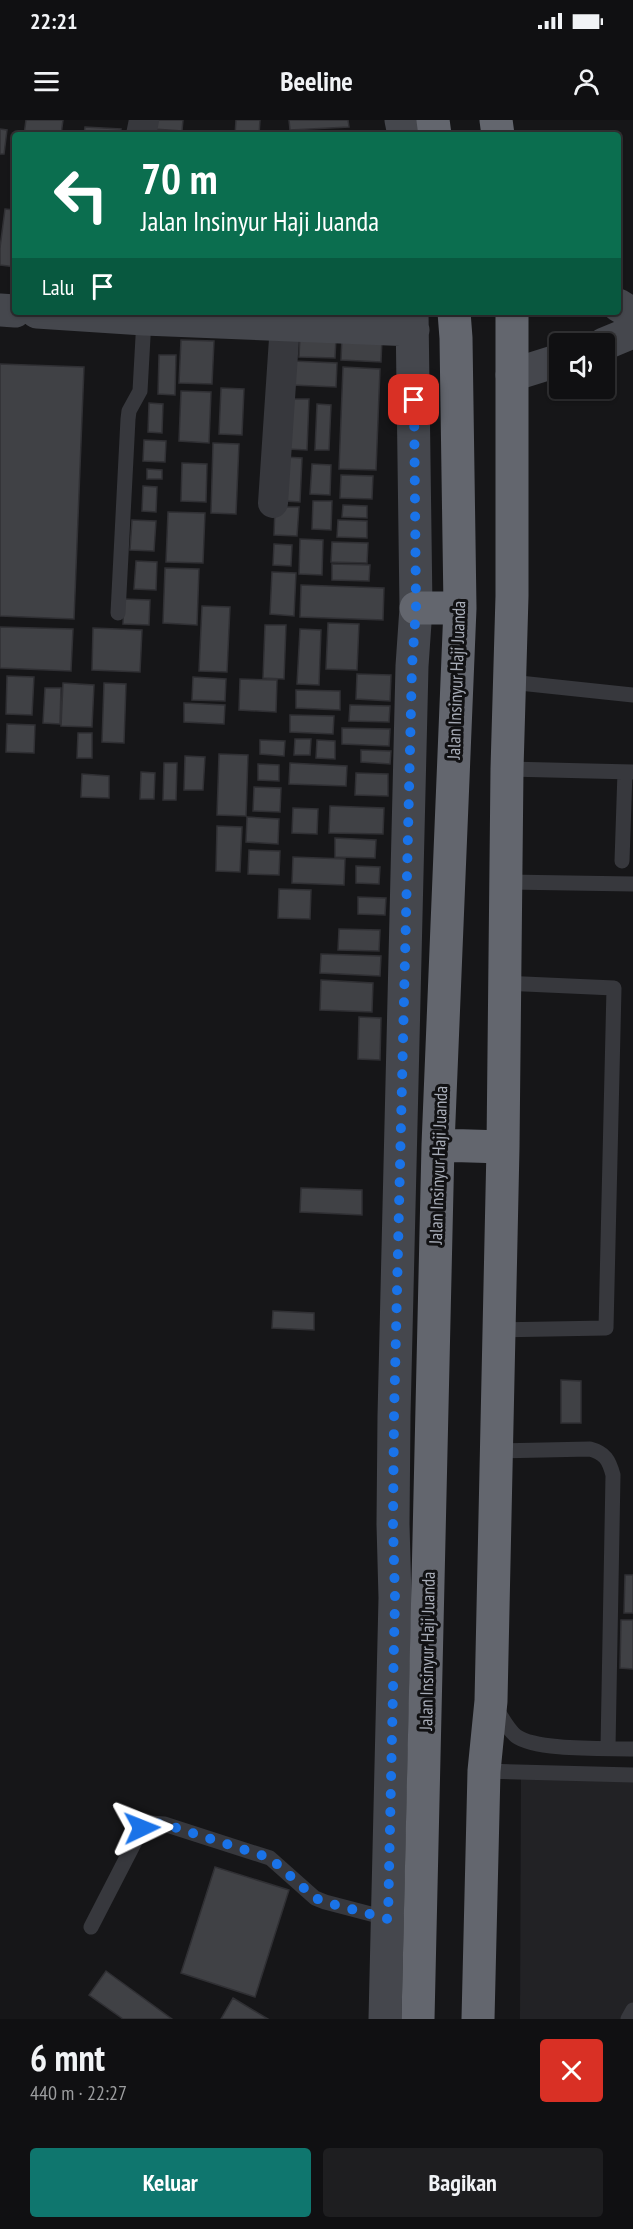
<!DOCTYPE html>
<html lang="id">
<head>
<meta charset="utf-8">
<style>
	:root { --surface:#101012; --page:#1e1e20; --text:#f1f3f6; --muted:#9c9d9f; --line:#303032; --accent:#0f766e }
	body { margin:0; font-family:"PT Sans Narrow",sans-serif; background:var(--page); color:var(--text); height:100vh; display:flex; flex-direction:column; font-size:22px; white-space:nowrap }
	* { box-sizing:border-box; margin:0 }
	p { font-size:20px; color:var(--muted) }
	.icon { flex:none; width:33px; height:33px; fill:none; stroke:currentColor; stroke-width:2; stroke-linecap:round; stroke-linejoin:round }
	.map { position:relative; height:1899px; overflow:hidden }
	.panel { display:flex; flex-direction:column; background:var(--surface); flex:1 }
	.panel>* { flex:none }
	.guide { position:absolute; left:12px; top:12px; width:609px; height:183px; border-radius:6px; box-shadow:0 2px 4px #0004,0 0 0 2px var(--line); background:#0b6e4f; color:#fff; overflow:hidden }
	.controls { position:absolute; left:549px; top:213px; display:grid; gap:12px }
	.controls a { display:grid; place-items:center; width:66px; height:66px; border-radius:6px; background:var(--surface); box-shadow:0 2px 4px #0004,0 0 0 2px var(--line); font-size:30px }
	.pin { position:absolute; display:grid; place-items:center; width:51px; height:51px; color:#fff; margin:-26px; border-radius:12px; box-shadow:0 3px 9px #0006 }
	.me { position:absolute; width:66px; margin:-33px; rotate:88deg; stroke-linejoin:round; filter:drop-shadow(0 0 4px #0008) }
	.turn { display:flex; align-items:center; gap:21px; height:126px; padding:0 30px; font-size:27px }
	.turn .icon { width:78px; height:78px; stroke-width:2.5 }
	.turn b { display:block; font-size:42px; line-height:51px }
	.then { display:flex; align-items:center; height:57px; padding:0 30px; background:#0003; gap:12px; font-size:22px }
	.round { display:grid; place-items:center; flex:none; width:63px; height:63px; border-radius:6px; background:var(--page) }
	.overview { display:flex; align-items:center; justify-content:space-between; height:102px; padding:0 30px }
	h1 { font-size:36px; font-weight:800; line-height:45px }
	.action { display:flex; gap:12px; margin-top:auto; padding:12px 30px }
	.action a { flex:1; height:69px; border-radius:6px; background:var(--accent); color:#fff; font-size:24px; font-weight:800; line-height:69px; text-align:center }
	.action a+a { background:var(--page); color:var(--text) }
	.status { display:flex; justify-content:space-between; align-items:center; height:42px; padding:0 30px; background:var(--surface); direction:ltr }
	.status svg { height:16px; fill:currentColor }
	header { display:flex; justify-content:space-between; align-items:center; height:78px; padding:0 30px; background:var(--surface); font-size:27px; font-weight:800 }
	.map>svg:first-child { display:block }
</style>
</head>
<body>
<div class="status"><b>22:21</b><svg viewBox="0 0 49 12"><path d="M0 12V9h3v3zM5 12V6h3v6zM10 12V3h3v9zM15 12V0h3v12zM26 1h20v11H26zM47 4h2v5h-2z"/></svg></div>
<header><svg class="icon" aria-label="menu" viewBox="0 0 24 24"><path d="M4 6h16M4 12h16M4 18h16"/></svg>Beeline<svg class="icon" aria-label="person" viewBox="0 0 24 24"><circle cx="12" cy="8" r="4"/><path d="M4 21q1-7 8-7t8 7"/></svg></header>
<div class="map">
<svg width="633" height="1899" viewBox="0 0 633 1899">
	<rect width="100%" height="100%" fill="#161618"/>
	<path fill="#222225" d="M521,1657L633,1661V1899H520Z"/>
	<path fill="#404145" stroke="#303034" stroke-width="1.5" d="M26,0H63L61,15H24Z
		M155,0H183L182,11L154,9Z
		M236,0H260L259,15H235Z
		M289,0H348L349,7L290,10Z
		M85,7L121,9L120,15H84Z
		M0,9L7,10L4,34H0Z
		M335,13V15H296Z
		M5,89L15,90V147L0,145V128Z
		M300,216L336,217L335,238L299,237Z
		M342,216L382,218L381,242L341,240Z
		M181,220L214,221L212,264L179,263Z
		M159,235H176L175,275L158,274Z
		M293,241L337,243L336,267L292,265Z
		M0,244L84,247L74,499L0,496Z
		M343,247L380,249L376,350L339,349Z
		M221,268L244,269L242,315L219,314Z
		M181,271L211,272L209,323L179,321Z
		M289,279H309L307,330L287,329Z
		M149,283L163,284L162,313L148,312Z
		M317,284L331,285L329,330H315Z
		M144,320L166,321L165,342L143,341Z
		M213,323L239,324L236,394L211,393Z
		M285,337L302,338L300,382L284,381Z
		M182,343L207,344L206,382L181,381Z
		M312,344L331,345L330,375L310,374Z
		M147,349L162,350V359H147Z
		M341,355L373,356L372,379L340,378Z
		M143,366L157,367L156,392L142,391Z
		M313,381H332L331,410L312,409Z
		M343,385L367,386V398L342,397Z
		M275,387H299L297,416L274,415Z
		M168,392L205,393L203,443L166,442Z
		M132,400L156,401L154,431L130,430Z
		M338,400L367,401V418L337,417Z
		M300,419L323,420L322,455L299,454Z
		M332,422L368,423L367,443L331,442Z
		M274,424L292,425L291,446L273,445Z
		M136,441L157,442L156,470L134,469Z
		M332,444L370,445L369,461L332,460Z
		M165,448L199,449L197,505L163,503Z
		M272,452L296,453L294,496L270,494Z
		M301,465L384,468L383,500L300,497Z
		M124,479L150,480L149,505L123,504Z
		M202,486L230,487L227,552L199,551Z
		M328,503L359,504L357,550L326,549Z
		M265,505H286L284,559L263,558Z
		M0,507L73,509L71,551L0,548Z
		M93,508L142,510L140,552L92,550Z
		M300,509L321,510L319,565L297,564Z
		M357,554L391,555L390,581L356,579Z
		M7,556L34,557L32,595L6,594Z
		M193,557L226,559L225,581L192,580Z
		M240,559L277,560L276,592L239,590Z
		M63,563L94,565L92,607L61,606Z
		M104,563L126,564L124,623L102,622Z
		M45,568H61L60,604L43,603Z
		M296,570L340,571V590L296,588Z
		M184,583L225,585L224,604L184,602Z
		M350,585L390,586L389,602L349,601Z
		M290,595L334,596L333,614L290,612Z
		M7,604L35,605L34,633L6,632Z
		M342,608L390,609L389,626L342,624Z
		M78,613H92V638H77Z
		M295,619H311L310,635H294Z
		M260,620L285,621L284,636L260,634Z
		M317,620L335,621V639L316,638Z
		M361,630L391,631L390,644L361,642Z
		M219,634L248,635L246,696L217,695Z
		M185,636L205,637L203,670H184Z
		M164,643H177L176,680H163Z
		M290,643L347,646L346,666L289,664Z
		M258,644L279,645V661L258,660Z
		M141,652L155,653L154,679H140Z
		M356,653L388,654V676L355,675Z
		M82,654L109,656V678L81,677Z
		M254,667L281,668L280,692L253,691Z
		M330,686L384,688L383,714L329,713Z
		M293,688L318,689L317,714L292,713Z
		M247,697L279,699L278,724L246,722Z
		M217,706L242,707L240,752L216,751Z
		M335,718L376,720L375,738L335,737Z
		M249,730L280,731L279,755L248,754Z
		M293,737L345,739L344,765L292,763Z
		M356,746L380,747L379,764L356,763Z
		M279,769L311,770L310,799L278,798Z
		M358,777L386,778L385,795L358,794Z
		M339,809L380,810L379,831L338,830Z
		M321,834L381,836L380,856L320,853Z
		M321,860L373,863L372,892L320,890Z
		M359,897L381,898L380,940L358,939Z
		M301,1068L362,1070V1095L300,1092Z
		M273,1191L314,1193V1210L272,1208Z
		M561,1260L581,1261V1303H561Z
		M625,1455H633V1493H624Z
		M621,1500H633V1549L620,1548Z
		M215,1747L289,1770L255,1877L181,1853Z
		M106,1851L172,1899H123L89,1875Z
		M233,1878L268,1899H221Z"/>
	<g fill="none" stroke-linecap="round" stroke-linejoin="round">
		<path stroke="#37383d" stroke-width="15" d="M118,493L128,299L129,291L140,271L144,199
			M510,562L633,575
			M507,649L633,652
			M622,741L625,652
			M505,762L633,764
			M499,1210L606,1208L614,868L504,863
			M496,1331L590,1329C605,1333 609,1340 613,1355L608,1628
			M494,1586C501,1595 507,1609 516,1616C536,1631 607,1628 633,1629
			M484,1651L633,1655
			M91,1807L142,1708L150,1703L164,1704L270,1738L315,1778L325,1782L390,1799
			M628,1899L633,1890"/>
		<path stroke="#37383d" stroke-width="30" d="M141,15L144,0
			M273,383L285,204"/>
		<path stroke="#45474d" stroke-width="33" d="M401,0L404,15
			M618,185L633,194
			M0,190L15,191
			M37,192L144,199L413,210
			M604,224L633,212
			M512,255L560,240
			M385,1899L395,1478L393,1404L394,1296L412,546L416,488L412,192"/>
		<path stroke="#63666e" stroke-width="33" d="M433,0L435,15
			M496,0L498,15
			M416,488H460
			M438,1025L503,1027
			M418,1899L438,1025L460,488L456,218L454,192
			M478,1899L484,1651L491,1581L503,1027L507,649L512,476V192"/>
	</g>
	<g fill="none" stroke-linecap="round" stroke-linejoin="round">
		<path stroke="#1a73e8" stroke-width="10" stroke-dasharray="0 18" d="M142,1708L150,1703L164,1704L270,1738L315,1778L325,1782L388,1799L395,1478L393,1404L394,1296L412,546L416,488L414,280"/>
	</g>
	<g text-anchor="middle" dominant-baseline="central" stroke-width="6" stroke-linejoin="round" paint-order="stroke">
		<g font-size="18" fill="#a8adb8" stroke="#111113">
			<text transform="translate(456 560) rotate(-88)">Jalan Insinyur Haji Juanda</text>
			<text transform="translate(438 1045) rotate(-88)">Jalan Insinyur Haji Juanda</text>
			<text transform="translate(427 1531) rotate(-89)">Jalan Insinyur Haji Juanda</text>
		</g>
	</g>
</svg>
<div class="controls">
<a><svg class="icon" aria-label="sound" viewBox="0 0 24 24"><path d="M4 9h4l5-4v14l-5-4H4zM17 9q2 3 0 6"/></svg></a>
</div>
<div class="pin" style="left:414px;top:280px;background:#d93025"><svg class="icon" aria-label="arrive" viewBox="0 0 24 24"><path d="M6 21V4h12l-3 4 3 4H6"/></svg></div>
<svg class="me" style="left:142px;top:1708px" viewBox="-20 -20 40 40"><path d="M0-17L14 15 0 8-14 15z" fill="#1a73e8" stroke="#fff" stroke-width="4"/></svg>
<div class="guide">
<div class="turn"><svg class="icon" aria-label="left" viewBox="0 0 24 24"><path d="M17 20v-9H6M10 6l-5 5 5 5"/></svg><div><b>70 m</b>Jalan Insinyur Haji Juanda</div></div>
<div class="then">Lalu<svg class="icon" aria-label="arrive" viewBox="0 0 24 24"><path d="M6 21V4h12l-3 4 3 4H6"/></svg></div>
</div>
</div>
<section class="panel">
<div class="overview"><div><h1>6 mnt</h1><p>440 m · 22:27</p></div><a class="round" style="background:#d93025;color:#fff"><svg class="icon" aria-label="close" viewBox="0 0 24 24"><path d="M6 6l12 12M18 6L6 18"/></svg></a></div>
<div class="action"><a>Keluar</a><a>Bagikan</a></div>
</section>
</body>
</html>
